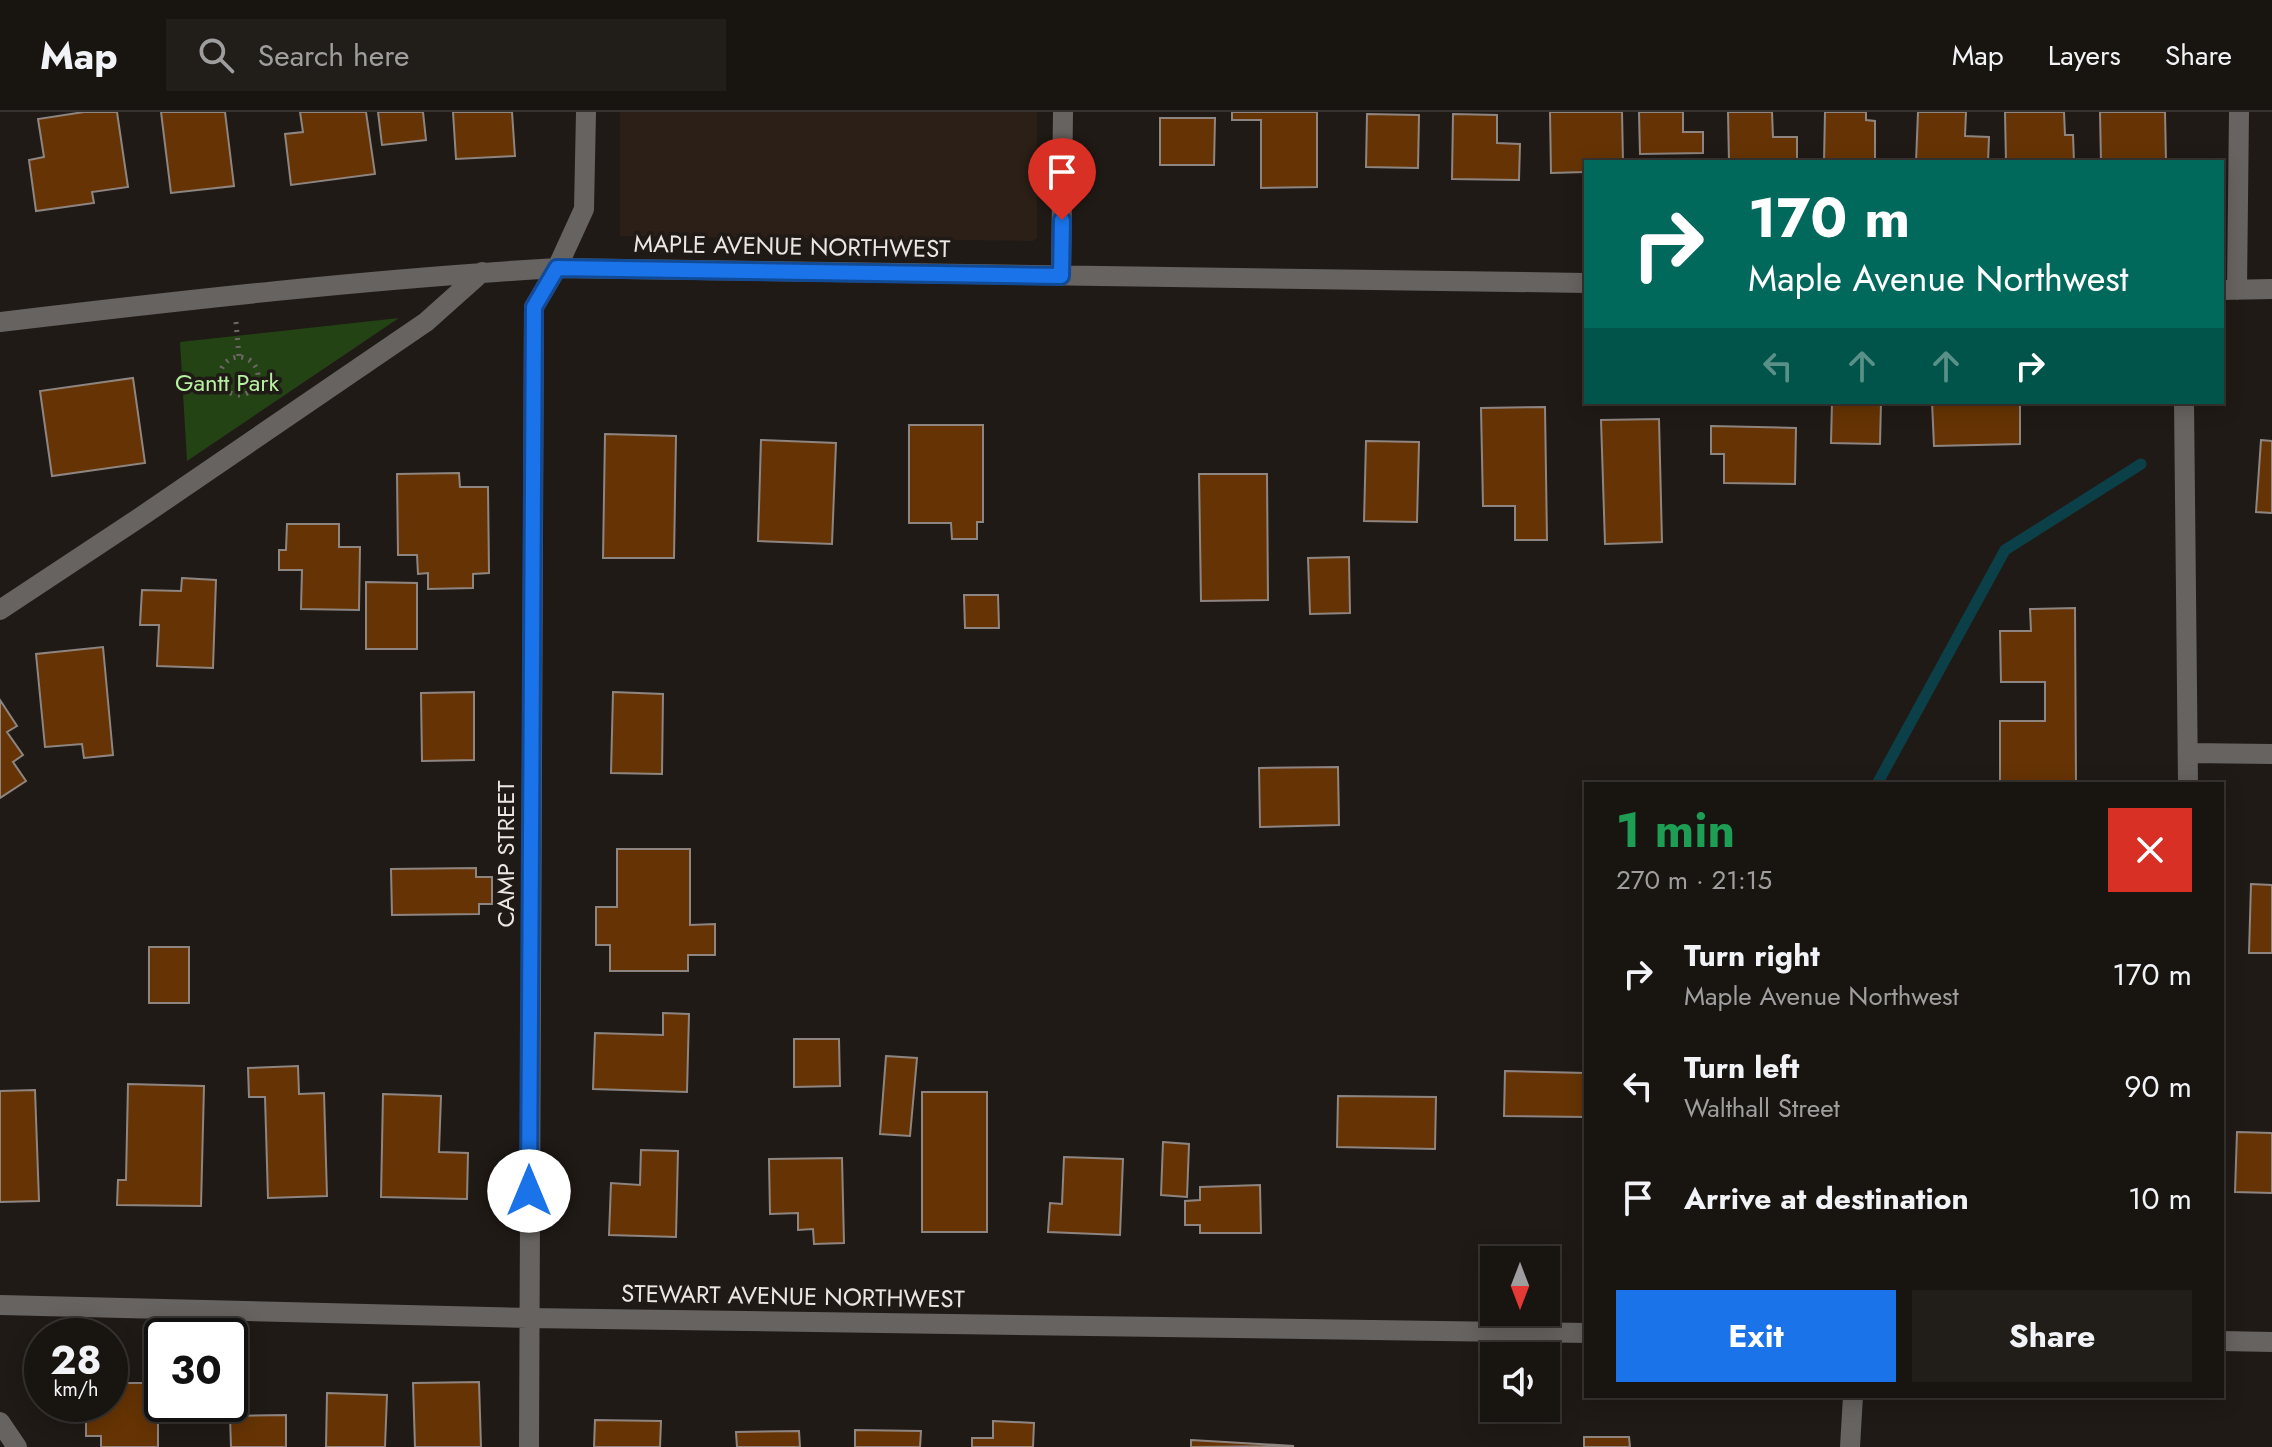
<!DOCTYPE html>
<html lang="en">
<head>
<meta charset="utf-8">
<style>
	:root { --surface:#181410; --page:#211d19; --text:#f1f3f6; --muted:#9f9e9f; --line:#363330; --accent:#1a73e8 }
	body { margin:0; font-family:Jost,sans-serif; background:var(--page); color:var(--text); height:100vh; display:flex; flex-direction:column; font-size:30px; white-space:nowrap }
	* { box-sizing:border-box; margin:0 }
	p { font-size:26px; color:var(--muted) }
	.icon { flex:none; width:44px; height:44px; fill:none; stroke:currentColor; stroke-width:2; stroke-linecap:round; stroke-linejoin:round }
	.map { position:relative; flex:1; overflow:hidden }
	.details { position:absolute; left:1584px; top:670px; width:640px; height:616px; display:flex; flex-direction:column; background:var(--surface); border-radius:0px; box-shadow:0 4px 20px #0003,0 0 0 2px var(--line) }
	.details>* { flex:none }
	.banner { position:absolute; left:1584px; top:48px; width:640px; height:244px; border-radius:0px; box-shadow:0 4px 20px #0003,0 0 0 2px var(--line); background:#00695c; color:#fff; overflow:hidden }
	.needle { width:52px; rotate:180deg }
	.fabs { position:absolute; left:1480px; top:1134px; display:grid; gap:16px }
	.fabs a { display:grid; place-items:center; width:80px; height:80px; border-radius:0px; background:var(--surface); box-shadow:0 4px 20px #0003,0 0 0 2px var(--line); font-size:40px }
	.speed { position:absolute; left:24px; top:1206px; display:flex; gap:16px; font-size:40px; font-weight:700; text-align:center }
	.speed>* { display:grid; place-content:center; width:104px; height:104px; border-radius:50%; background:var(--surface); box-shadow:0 4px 20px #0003,0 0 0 2px var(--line); line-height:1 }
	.speed small { font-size:20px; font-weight:400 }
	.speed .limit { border:4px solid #111; border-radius:12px; background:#fff; color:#111 }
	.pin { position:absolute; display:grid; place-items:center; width:68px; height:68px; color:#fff; margin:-82px -34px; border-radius:50% 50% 50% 0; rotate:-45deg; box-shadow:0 0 8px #0007 }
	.pin .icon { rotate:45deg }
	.me { position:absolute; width:88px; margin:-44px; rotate:0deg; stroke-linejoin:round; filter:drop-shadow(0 0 6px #0008) }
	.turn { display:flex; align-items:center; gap:28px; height:168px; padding:0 32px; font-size:36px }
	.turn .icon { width:104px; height:104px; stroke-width:2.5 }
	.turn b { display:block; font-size:56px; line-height:68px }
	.lanes { display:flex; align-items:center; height:76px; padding:0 32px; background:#0003; justify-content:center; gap:40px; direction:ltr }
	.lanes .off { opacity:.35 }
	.round { display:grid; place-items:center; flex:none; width:84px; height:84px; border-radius:0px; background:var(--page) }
	.overview { display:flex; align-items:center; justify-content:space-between; height:136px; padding:0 32px }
	h1 { font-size:48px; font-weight:700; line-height:60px; color:#1e9e55 }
	.primary-button { display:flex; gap:16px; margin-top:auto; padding:16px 32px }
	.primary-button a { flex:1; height:92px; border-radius:0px; background:var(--accent); color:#fff; font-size:32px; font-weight:700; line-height:92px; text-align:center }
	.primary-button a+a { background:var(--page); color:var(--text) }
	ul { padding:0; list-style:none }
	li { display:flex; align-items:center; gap:24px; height:112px; padding:0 32px }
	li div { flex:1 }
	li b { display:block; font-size:30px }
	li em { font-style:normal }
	header { display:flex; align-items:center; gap:48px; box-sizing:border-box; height:112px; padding:0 40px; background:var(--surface); border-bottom:2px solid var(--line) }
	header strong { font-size:38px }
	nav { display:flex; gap:44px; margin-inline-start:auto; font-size:28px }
	.search { width:560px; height:72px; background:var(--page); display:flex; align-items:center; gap:20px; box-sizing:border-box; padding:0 28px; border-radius:0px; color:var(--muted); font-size:30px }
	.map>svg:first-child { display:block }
</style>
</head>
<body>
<header>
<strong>Map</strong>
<div class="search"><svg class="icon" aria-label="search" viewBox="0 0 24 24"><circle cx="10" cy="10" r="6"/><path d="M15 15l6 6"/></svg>Search here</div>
<nav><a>Map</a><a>Layers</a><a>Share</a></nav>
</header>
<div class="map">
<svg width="2272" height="1335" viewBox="0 0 2272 1335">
	<rect width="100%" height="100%" fill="#201a16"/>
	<path fill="#2b1f17" d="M620,0H1037V126L1033,129L620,124Z"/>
	<path fill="#234315" d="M399,206L187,349L180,230Z"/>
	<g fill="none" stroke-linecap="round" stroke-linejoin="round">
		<path stroke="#0b4049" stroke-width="11" d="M1877,672L2005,438L2141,352"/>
	</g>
	<path fill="#663404" stroke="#8e8580" stroke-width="2" d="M84,0H117L128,75L92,80L94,91L36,99L29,48L44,45L38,7Z
		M161,0H225L234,74L171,81Z
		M300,0H366L375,62L291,73L285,22L303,20Z
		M378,0H423L426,28L382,33Z
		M453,0H512L515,44L456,47Z
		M1232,0H1317V75L1261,76V8H1232Z
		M1550,0H1622L1623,50H1586V60L1551,61Z
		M1639,0H1683V20H1703V41L1640,42Z
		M1728,0H1772L1773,25H1797V50H1729Z
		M1825,0H1866V8L1875,9V50H1824Z
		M1918,0H1966L1965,24L1989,25L1988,50H1916Z
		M2005,0H2064L2065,23H2073L2074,50H2006Z
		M2100,0H2165L2166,49L2101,50Z
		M1367,2L1419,3L1418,56L1366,55Z
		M1453,2L1497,3V31L1520,32L1519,68L1452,67Z
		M1160,6H1215L1214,53H1160Z
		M133,266L145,351L52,364L40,279Z
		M1832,290H1881L1880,332L1831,331Z
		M1932,290H2020V332L1934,334Z
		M1545,295L1547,428H1515V394H1483L1481,296Z
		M1659,307L1662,430L1605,432L1601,308Z
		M909,313H983V410H977V427H952L951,411H909Z
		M1711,314L1796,316L1795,372L1724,371V342H1711Z
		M605,322L676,324L674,446H603Z
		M761,328L836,331L832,432L758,429Z
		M2261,328L2272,329V401L2256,400Z
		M1366,329L1419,330L1417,410L1364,409Z
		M459,361L460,375H488L489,461L473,462V476L428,477V461L418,462L417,443H398L397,362Z
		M1199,362H1267L1268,488L1201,489Z
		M287,412H339V435H360L359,498L301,497L302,458H279V438H286Z
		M1349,445L1350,501L1310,502L1308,446Z
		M182,466L216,468L213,556L157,554L159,513H140L142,478L181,479Z
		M366,470L417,471V537H366Z
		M964,483H998L999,516H965Z
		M2075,496L2076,672H2000V609H2045V570H2001L2000,519H2031L2030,497Z
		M103,535L113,643L84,646L82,632L45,635L36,542Z
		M474,580V648L422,649L421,581Z
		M613,580L663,582L662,662L611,661Z
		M0,588L17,614L7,620L23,643L13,650L26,669L0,686Z
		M1338,655L1339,713L1260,715L1259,656Z
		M617,737H690V813L715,812V843H688V859H610V833H596V795H617Z
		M476,756V765H492V792H479V802L392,803L391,757Z
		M2251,772L2272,773V841H2249Z
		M149,835H189V891H149Z
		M663,901L689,902L687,980L593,977L595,921L663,923Z
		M794,927H839L840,974L794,975Z
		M886,944L917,946L910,1024L880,1022Z
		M298,954L299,982L324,981L327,1084L268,1086L265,985H249L248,956Z
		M1505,959L1586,961V1005L1504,1004Z
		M128,972L204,974L201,1094L117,1093L118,1068H126Z
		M35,978L39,1089L0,1090V979Z
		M922,980H987V1120H922Z
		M383,982L441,984L439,1040L468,1041L467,1087L381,1085Z
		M1338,984L1436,985L1435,1037L1337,1035Z
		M2237,1020L2272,1021V1081L2235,1080Z
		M1163,1030L1189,1032L1187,1085L1161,1083Z
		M641,1038L678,1039L676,1125L609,1123L611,1071L640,1073Z
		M1064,1045L1123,1047L1120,1123L1048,1120L1050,1091L1062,1092Z
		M842,1046L844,1131L814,1132L813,1117L798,1118V1101L770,1102L769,1047Z
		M1260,1073L1261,1121H1200V1113H1185V1089L1200,1088V1075Z
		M479,1270L481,1335H415L413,1271Z
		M110,1271H158V1335H101V1324H86V1292H110Z
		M327,1281L387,1283L385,1335H326Z
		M286,1303V1335H231L230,1304Z
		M595,1308L661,1309L660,1335H594Z
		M993,1309L1034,1311L1033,1335H972V1326H993Z
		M855,1318L921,1319L920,1335H855Z
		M799,1319L800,1335H737L736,1320Z
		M1584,1325H1629L1630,1335H1584Z
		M1191,1328L1294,1334L1191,1335Z"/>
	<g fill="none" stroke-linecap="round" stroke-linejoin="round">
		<path stroke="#6e6864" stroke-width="5" stroke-dasharray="2 6" stroke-linecap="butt" d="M236,210L239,245
			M220 264a19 19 0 1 1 38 0a19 19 0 1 1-38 0Z"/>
		<path stroke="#666360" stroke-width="20" d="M1061,164L1063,0
			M2222,178L2272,177
			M2237,178L2239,0
			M0,210C185,188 370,167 557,156L1586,171
			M2184,290L2188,672
			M0,498L139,406L426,210L482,160
			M2188,641L2272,642
			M0,1193L528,1206L1586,1221
			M2222,1229L2272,1230
			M0,1310L17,1335
			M529,1335L534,195L557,156L584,97L586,0
			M1850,1335L1853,1284"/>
	</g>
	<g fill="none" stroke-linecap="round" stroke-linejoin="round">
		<g stroke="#114b97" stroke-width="20">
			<path id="route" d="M529,1079L534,195L557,156L1061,164L1062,108"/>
		</g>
		<use href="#route" stroke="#1a73e8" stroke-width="14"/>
	</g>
	<g text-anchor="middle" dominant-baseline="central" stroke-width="7" stroke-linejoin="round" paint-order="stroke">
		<g font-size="24" fill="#ebe6e3" stroke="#201a16">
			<text transform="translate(792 134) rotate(1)">MAPLE AVENUE NORTHWEST</text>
			<text transform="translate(505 742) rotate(-90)">CAMP STREET</text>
			<text transform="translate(793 1184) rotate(1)">STEWART AVENUE NORTHWEST</text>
		</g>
		<g font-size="24" fill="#b6f0a1" stroke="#201a16">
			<text x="227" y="270">Gantt Park</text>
		</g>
	</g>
</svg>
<div class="fabs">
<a><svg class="needle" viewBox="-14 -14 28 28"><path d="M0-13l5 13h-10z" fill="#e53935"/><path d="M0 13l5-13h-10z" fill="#9f9e9f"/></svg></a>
<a><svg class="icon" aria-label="sound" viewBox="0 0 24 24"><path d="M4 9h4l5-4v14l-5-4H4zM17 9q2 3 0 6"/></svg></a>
</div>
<div class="speed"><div>28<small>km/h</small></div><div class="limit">30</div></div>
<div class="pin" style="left:1062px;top:108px;background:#d93025"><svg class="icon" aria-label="arrive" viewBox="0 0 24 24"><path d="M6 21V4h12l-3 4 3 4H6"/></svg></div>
<svg class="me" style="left:529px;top:1079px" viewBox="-20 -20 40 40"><circle r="19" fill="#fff"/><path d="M0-13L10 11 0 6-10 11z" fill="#1a73e8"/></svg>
<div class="banner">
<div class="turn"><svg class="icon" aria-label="right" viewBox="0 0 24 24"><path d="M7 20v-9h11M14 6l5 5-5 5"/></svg><div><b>170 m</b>Maple Avenue Northwest</div></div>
<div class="lanes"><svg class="icon off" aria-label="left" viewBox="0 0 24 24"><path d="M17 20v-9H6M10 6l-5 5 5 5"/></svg><svg class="icon off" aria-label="ahead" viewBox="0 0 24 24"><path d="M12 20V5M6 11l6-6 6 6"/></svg><svg class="icon off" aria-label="ahead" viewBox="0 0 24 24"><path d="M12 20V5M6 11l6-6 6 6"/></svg><svg class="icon" aria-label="right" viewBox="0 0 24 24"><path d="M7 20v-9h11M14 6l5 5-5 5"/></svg></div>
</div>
<section class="details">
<div class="overview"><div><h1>1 min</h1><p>270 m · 21:15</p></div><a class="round" style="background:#d93025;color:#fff"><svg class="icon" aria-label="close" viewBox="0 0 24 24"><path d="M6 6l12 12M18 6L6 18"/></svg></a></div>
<ul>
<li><svg class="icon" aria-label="right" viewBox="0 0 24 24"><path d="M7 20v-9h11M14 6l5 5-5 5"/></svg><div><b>Turn right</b><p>Maple Avenue Northwest</p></div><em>170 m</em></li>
<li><svg class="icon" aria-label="left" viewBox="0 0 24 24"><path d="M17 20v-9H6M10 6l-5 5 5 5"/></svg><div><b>Turn left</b><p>Walthall Street</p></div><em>90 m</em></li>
<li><svg class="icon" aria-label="arrive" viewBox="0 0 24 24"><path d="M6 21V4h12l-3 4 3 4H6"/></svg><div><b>Arrive at destination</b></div><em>10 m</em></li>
</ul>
<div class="primary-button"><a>Exit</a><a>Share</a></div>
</section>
</div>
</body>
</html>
